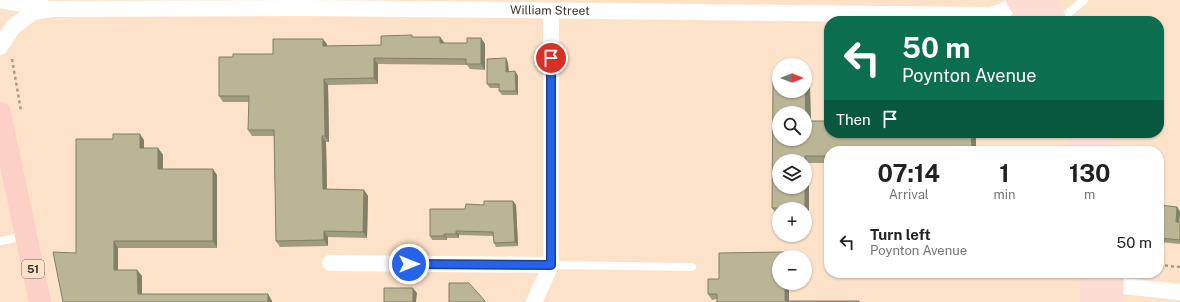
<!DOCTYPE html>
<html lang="en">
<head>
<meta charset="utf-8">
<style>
	:root { --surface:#fff; --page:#f2f2f2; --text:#222; --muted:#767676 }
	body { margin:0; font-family:"Public Sans",sans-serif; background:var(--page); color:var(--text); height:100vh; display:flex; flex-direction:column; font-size:15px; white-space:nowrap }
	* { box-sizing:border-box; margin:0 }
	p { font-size:13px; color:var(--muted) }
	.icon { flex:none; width:22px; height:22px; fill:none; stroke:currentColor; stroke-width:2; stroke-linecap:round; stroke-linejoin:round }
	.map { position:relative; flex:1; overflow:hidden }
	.details { position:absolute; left:824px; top:146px; width:340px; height:132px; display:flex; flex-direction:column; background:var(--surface); border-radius:16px; box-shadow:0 1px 3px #0004 }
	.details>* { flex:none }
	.hud { position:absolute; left:824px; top:16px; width:340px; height:122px; border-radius:16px; box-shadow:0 1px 3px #0004; background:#0b6e4f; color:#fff; overflow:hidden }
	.needle { width:26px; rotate:90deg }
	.fabs { position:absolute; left:772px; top:58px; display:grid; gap:8px }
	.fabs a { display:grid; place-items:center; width:40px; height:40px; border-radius:50%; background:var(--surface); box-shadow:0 1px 3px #0004; font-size:20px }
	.pin { position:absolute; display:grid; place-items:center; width:34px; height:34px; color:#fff; margin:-17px; border:2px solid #fff; border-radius:50%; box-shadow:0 1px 4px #0007 }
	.me { position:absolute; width:44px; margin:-22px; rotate:90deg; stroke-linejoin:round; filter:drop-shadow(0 0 3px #0008) }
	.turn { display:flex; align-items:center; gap:14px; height:84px; padding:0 12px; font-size:18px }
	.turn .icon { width:52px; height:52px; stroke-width:2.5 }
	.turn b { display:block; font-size:28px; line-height:34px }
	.then { display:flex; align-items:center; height:38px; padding:0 12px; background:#0003; gap:8px; font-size:15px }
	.eta { display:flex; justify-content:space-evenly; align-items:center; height:68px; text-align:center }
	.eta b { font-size:24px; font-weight:700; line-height:28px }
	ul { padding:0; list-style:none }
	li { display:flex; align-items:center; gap:12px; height:56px; padding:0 12px }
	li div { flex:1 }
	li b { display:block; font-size:15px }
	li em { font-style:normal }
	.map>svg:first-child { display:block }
</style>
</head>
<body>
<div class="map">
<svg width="1180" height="302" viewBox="0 0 1180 302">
	<rect width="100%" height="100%" fill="#fde2ca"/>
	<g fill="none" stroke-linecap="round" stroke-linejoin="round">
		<path stroke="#ad9987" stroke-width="2.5" stroke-dasharray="3 3" stroke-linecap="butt" d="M12,59L21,111
			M1159,265L1180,267"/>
		<path stroke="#fff" stroke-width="8" d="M1059,21L1084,0
			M0,241L26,236
			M551,265L692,267"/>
		<g stroke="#fff" stroke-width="16">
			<path d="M0,0L45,8"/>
			<path id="s1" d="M0,47L13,27L33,12L52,9L303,8L991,15L1005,10L1019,0"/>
			<path d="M330,263L551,265"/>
			<path d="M1103,284L1180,292"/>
			<path d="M534,302L551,265V11"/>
		</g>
		<path stroke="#fddcd5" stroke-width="22" d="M1017,0L1031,21
			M1043,0L1056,21
			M1077,133L1082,151
			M1100,133L1104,151
			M1091,302L1092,273
			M1112,302L1113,273"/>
		<path stroke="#fcd0c7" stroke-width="22" d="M0,113L40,302"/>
	</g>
	<path fill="#a09c80" d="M413,37H440L444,43H467L481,38L485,44V70L470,69L467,65L378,64V84L328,85L329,142H326L327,189L364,190L368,196L367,238L328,237V246L280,247L276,241L274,136H252L248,130L249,102H223L219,96L233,57L273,54L327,44V46L381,45Z
		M506,58L508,63L509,72L515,71L518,76V95H502L499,91V88H490L487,84Z
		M805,82L810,88L811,121L829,133H974L976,135L829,151V163H809V215H805V209H779V215H777L772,208Z
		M144,140V148H158L163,155V169L217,175V248H118V270H137L142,276V294H268L272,301L63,302L76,253Z
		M513,201L516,205L518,246L496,247L494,243L493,236L459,235V238H447V240H432L430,236L465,209L484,205Z
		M1159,205L1177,207L1180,211L1179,222H1180V244L1159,242Z
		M785,252L788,257H779L789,283V301H859V302H717V299L712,300L708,294L719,279Z"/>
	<path fill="#827f68" d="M440,37L444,42V48L440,43Z
		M481,38L485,44V70L481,64Z
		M323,39L327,44V52L323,46Z
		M374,58L378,64V84L374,78Z
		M506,58L508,63L509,76L506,72Z
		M515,71L518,76V95L516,91Z
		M324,79L328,85L329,142L325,136Z
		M805,82L810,88L811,127L806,121Z
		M971,133H974L976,135V151H972Z
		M140,134L144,140V155L140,148Z
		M322,136L326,142L327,195L323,189Z
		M158,148L163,155V175L158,169Z
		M805,156L809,163V215L805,208Z
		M213,169L217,175V248L213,241Z
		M364,190L368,196L367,238L363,232Z
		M513,201L516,205L518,246L515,242Z
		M1177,207L1180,212L1179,226L1176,222Z
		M324,231L328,237V246L324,240Z
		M456,231L459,235V238L456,234Z
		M444,234L447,238V240L444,236Z
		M114,241L118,248V277L114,270Z
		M785,252L788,257H785Z
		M137,270L142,276V301L138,294Z
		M785,283H789V302L785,301Z
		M413,288L417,293L416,302H413Z
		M268,294L272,301V302H268Z"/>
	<path fill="#bab595" stroke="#827f68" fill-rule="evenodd" d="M412,35V37H440V43H467V38H481V64H466V59L374,58V78L324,79L325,136H322L323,189L364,190L363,232L324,231V240L276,241L274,130H248L249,96H219V57H233V54H273V39H323V46L381,45V36Z
		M506,58V72L515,71L516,91H499V84H487V59Z
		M773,81H779V91H805V82L806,121H829V133H971L972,151H829V156H805V161H779V187H805V208H772ZM779,113H805V139H779Z
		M113,134H140V148H158V169H213V241H114V270H137L138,294H268V302H63L53,252L76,253V139H113Z
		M484,201H513L515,242L494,243L493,232L456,231V234H444V236H430V209H465L466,204L484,205Z
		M1159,205L1177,207L1176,222H1180V240L1159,238Z
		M785,252V257H779V283H785V301H859V302H717V294H708V279H719V253Z
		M449,283H469L485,301V302H449Z
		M384,288H413V302H384Z"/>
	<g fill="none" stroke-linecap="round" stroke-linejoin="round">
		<g stroke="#184099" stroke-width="10">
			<path id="route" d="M409,264L551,265V58"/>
		</g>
		<use href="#route" stroke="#2563eb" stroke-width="7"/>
	</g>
	<g text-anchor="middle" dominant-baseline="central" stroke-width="4" stroke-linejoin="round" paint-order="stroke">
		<rect fill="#fde2ca" stroke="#756659" stroke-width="1" x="22" y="260" width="22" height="18" rx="3"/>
		<g font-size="11" font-weight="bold" fill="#3b3128">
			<text x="33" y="269">51</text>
		</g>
		<g font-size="12" fill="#3b3128" stroke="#fde2ca">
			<text stroke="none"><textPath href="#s1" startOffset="566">William Street</textPath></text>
		</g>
	</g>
</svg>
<div class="fabs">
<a><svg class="needle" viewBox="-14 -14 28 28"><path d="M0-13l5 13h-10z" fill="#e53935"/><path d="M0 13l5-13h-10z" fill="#767676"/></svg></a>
<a><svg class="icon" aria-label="search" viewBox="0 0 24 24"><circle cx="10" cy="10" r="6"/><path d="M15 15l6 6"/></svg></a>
<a><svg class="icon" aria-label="layers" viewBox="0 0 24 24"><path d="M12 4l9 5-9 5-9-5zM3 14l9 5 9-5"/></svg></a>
<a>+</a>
<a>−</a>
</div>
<div class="pin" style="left:551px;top:58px;background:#d93025"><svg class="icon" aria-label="arrive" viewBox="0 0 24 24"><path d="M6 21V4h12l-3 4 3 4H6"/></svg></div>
<svg class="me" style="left:409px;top:264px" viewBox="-20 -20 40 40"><circle r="17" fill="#2563eb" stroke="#fff" stroke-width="3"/><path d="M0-11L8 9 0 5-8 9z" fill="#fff"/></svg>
<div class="hud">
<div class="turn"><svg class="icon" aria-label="left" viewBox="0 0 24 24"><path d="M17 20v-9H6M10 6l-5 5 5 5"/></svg><div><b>50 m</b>Poynton Avenue</div></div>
<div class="then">Then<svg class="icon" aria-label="arrive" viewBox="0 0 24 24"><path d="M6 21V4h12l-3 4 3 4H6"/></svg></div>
</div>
<section class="details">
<div class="eta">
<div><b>07:14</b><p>Arrival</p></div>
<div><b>1</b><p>min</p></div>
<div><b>130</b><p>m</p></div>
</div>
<ul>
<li><svg class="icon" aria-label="left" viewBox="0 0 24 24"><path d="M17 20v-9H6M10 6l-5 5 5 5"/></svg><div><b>Turn left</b><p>Poynton Avenue</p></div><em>50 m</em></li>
</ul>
</section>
</div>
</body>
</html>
